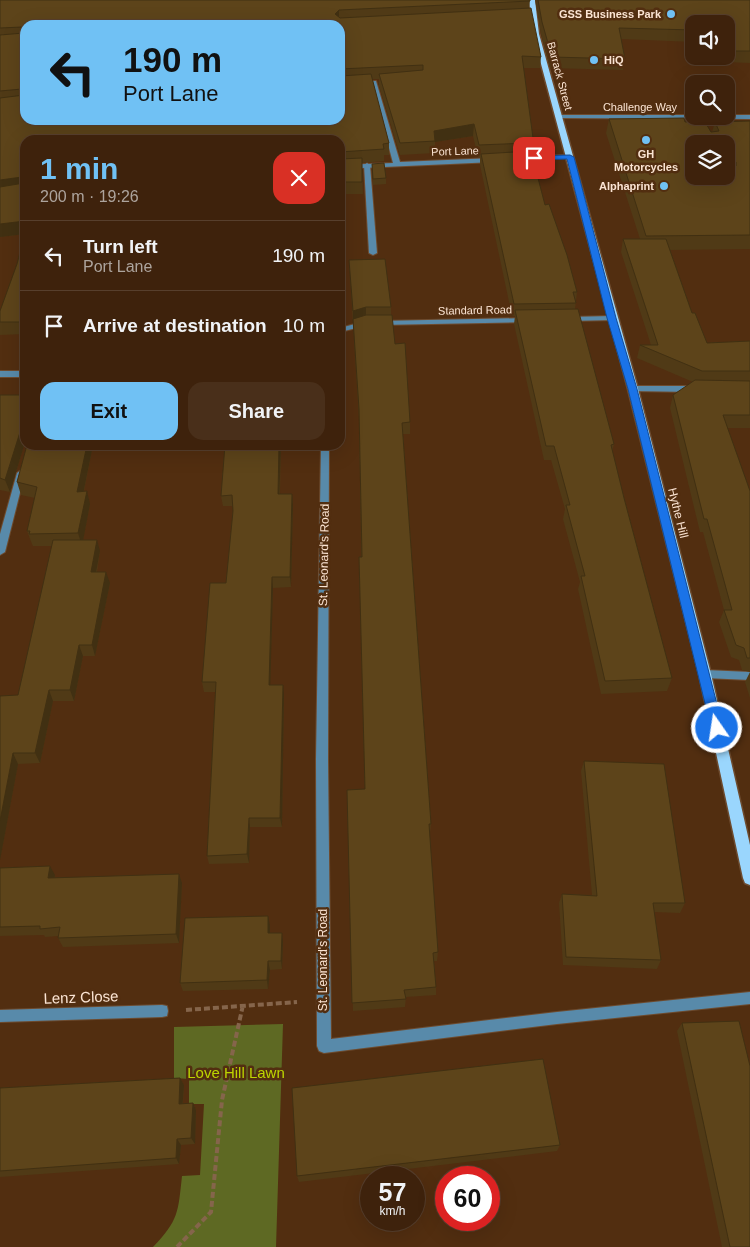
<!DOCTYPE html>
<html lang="en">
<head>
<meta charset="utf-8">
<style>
	:root { --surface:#3e220c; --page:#492f1a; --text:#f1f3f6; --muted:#ada49d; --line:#573f2d; --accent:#70c1f4 }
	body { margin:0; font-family:Arial,sans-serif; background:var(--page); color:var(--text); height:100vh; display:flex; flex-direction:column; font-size:19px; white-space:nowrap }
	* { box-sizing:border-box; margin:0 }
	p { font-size:16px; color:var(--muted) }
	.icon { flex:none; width:28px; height:28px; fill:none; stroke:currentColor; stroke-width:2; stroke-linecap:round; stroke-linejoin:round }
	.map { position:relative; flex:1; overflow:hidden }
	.side { position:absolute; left:20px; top:135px; width:325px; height:315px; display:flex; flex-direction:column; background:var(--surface); border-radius:15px; box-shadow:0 5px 20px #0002,0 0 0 1px var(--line) }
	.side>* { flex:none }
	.top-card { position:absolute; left:20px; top:20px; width:325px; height:105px; border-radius:15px; box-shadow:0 5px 20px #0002,0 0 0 1px var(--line); background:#70c1f4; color:#111; overflow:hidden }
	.tools { position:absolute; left:685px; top:15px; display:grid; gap:10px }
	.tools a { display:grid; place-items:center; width:50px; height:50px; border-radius:10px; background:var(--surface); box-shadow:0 5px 20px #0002,0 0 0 1px var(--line); font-size:25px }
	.speed { position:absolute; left:360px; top:1166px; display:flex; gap:10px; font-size:25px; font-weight:700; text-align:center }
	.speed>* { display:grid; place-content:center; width:65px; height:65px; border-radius:50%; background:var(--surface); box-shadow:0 5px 20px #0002,0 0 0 1px var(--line); line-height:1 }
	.speed small { font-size:12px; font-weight:400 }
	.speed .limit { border:8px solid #d22; background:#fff; color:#111 }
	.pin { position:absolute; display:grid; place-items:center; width:42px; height:42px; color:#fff; margin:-21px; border-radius:10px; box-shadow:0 2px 8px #0006 }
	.me { position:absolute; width:55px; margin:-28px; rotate:347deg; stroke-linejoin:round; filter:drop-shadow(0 0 4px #0008) }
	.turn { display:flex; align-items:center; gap:18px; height:105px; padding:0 20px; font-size:22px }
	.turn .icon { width:65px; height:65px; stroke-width:2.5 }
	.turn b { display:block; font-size:35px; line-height:42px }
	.round { display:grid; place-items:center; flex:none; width:52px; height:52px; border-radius:15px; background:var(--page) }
	.summary { display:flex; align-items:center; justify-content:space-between; height:85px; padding:0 20px }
	h1 { font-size:30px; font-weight:700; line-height:38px; color:var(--accent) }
	.cta { display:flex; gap:10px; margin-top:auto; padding:10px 20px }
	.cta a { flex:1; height:58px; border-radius:15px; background:var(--accent); color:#111; font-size:20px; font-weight:700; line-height:58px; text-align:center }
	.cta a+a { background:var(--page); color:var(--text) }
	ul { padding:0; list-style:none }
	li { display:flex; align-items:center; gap:15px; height:70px; padding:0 20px; border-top:1px solid var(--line) }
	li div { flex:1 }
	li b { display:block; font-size:19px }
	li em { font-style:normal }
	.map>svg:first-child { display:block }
</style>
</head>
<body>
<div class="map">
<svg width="750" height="1247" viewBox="0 0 750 1247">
	<rect width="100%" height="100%" fill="#522e10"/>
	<path fill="#5e6923" d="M283,1024L276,1247H153C179,1220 178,1212 182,1176L200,1175L204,1104H189V1079L174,1078V1027Z"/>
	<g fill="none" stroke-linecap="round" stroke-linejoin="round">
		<g stroke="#6d4b2f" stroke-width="2">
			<path id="lane" d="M367,163L370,165L377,253L373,255L369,253L364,165Z"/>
		</g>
		<g stroke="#6d4b2f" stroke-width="2">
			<path id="street" d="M376,81L400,162L494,158L497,160L494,162L340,169V165L393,163L372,84L340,86V82Z
				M559,115H750V119L557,118L556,117Z
				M570,155L573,157L572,158L518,160L515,158L518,156Z
				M612,316L616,318L615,320L568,321L564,319L568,317Z
				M528,318H531V322L380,325L376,323L380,321Z
				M366,321L370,323L369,325L340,332V328Z
				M0,371H25V377H0Z
				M633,386H694L698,389L694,392L630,391V387Z
				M321,445H329L328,759L331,1039L557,1012L750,992V1004L557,1024L324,1053L319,1051L317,1046L316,759Z
				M21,470L25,473L5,552L0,555V534L17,473Z
				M705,670L750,672V680L705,678L701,677L700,674L701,671Z
				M162,1005L167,1006L168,1011L167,1016L162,1017L0,1022V1010Z"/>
		</g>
		<g stroke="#6d4b2f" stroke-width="3">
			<path id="primary" d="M529,0H535L539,34L638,389L711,674L750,845V885L745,883L743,878L699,674L628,389L533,34Z"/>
		</g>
		<path stroke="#85654b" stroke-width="4" stroke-dasharray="6 3" stroke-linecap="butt" d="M186,1010L297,1002
			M177,1247L211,1212L222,1100L243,1005"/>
		<use href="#lane" fill="#588aaa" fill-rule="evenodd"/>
		<use href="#street" fill="#588aaa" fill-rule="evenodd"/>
		<use href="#primary" fill="#9ad6fd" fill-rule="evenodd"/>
	</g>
	<path fill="#503a16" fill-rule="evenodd" d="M0,0H530L529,8L541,57L540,68H524L533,138L532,150H528V152L545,205L577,292L575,309L614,444L612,452L672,678L667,691L601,694L578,589L580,582L563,519L565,509L551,460H544L514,324L515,316H512L480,165V157H478L473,136L435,142V153L400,155L379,86V79H372L389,143V155H384V161L362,163L363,194H340V140H25V334L0,335V311L17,264L25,234L0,237ZM340,25V120H25Z
		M535,0H750V63L726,62L725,56H726V24H694V42L621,39L625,59L623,70L550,68L541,34Z
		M609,119L685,122L711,132H712L715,122L750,121V249L670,250L692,313L707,343L750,341V428H727L750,491V698L745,682L750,672L742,670L739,660L731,657L719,622L724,610L703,532H700L670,408L673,395L693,382L637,358L640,345H651L621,252L623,239H640L606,133Z
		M372,164L386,178V184L373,185Z
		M349,260L391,307V315L395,344L410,422V434H403L431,824L430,833H429L438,952L437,961H434L436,987V995L406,997L405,1007L353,1011L347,790L365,789L359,420Z
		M0,395H25V442L10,492L0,490Z
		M27,445H93L84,491L90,504L83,540L100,551L97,572L110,583L95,656H83L74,701H53L40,763L18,764L0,860L18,695L52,546H33L32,544L27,531L35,498L21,495L17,482Z
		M225,445H281L280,494H292L293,505L291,587L273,588L270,685L284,694L282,827H250L249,863L209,864L207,856L215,692H204L202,682L226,583L233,511V506H223L221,496Z
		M584,761L685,903L680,913L654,912L661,960L657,969L563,965L559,903L562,894L592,895L581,771Z
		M0,868L55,875V878L182,883L179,943L63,947L58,938V936L45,937L44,935L0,936Z
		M270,925V933L283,942L282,969L270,970L268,989L183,991L180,983Z
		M682,1023L750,1247H722L677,1031Z
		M180,1078L184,1085L183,1104L193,1103L196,1110L195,1144L181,1145L179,1164L0,1177V1088Z
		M560,1145L557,1151L299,1182L297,1176Z"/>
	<path fill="#413012" d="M339,10V21L335,14Z
		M474,124L473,136L435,142L434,131Z
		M22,177L25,189L0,193V180Z
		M25,221V234L0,237V224Z
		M366,307V319L353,323V311Z
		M21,429L25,442L10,492L5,480Z
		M87,445H93L81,504L77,492Z
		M279,445H281L279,505L278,494Z
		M87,491L90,504L82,546L78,533Z
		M292,494L293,505L291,587L290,577Z
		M97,540L100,551L94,583L91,572Z
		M106,572L110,583L95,656L92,645Z
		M272,577L273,588L270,695L269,685Z
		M79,645L83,656L74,701L70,690Z
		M283,685L284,694L282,827L280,818Z
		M49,690L53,701L40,763L35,753Z
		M13,753L18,764L0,860V821Z
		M249,818L250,827L249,863L247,854Z
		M50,866L55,875L53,888L48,878Z
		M179,874L182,883L179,943L176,934Z
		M268,916L270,925V942L268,933Z
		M282,933L283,942L282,969L281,961Z
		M268,961L270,970L268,989L267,980Z
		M180,1078L184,1085L182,1111L179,1104Z
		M193,1103L196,1110L195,1144L191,1138Z
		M177,1139L181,1145L179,1164L176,1158Z"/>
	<path fill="#5d441a" stroke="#413012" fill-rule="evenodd" d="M0,0H530V1L339,10L335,14L340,18L531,8L541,57L522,56L533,138H527L528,143L479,145L474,124L434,131L435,141L400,143L379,74L423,70V65L340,69V25H25V120H340V76L371,74L389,143L383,144L384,149L340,152V140H25V221L0,224V187L24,183L22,177L0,180V98L24,95L22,89L0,91V35L24,33L22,27L0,28Z
		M538,0H750V51H729L726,40V24H694V30L619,28L625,59L552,57L542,22Z
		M684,118L685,122H705L711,132L719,131L715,122L750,121V235L646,236L609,119ZM694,144H726V176H694ZM728,157L736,162V166L731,167L726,163Z
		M531,151L545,205L549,204L567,255L577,292H573L576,303L514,304L481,154Z
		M362,158V182H340V159Z
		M384,163L386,178L373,179L372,164Z
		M25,233V322H0V311L17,264Z
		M623,239H666L692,313H695L707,343L750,341V371H702L640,345H658Z
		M385,259L391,307H366L353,311L349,260Z
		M578,309L614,444L611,445L624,498L672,678L605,681L581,576H585L566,505H570L554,446H546L515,310Z
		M366,315H392L395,344L405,343L410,422L402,423L431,824H429L438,952L433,953L436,987L404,990L406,999L352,1003L347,790L365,789L359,557H362L359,409L353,319Z
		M695,380L750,381V415H723L750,491V658H747L744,648L736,645L724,610H732L707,519H704L673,395Z
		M0,395H25V431L21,429L5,480L0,478Z
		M27,445H87L77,492L87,491L78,533L29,534L30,531H27L37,487L17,482Z
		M225,445H279L278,494H292L290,577H272L269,685H283L280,818H249L247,854L207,856L216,682H202L210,583H226L233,511L232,495L221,496Z
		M53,540H97L91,572H106L92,645H79L70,690H49L35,753H13L0,821V696L18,695Z
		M584,761L664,764L685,903H653L661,960L566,957L562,894L597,896Z
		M50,866L48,878L179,874L176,934L58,938L60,927L40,929V926L0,927V868Z
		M268,916V933H282L281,961H268L267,980L180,983L185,918Z
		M739,1021L750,1066V1247H730L682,1023Z
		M543,1059L560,1145L297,1176L292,1088Z
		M180,1078L179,1104L193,1103L191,1138L177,1139L176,1158L0,1171V1088Z"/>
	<path fill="#1a73e8" stroke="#114b97" d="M570,155L574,157L616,318L637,389L723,728L717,733L711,728L628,389L607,318L567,159L534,160L531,158L534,156Z"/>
	<g fill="#70c1f4" stroke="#522e10" stroke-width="2">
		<circle cx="671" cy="14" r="5"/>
		<circle cx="594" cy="60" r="5"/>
		<circle cx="646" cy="140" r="5"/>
		<circle cx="664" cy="186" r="5"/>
	</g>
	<g text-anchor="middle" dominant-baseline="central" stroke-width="5" stroke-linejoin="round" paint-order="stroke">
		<g font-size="11" font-weight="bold" fill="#fbe4d3" stroke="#522e10" text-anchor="end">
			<text x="661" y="14">GSS Business Park</text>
			<text x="604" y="60" text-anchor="start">HiQ</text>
			<text x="646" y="154" text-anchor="middle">GH<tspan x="646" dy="13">Motorcycles</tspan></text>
			<text x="654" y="186">Alphaprint</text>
		</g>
		<g font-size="11" fill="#fbe4d3" stroke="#522e10">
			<text transform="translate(560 76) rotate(75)">Barrack Street</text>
			<text x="640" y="107">Challenge Way</text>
			<text transform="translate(455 151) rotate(-2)">Port Lane</text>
			<text transform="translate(475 310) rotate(-1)">Standard Road</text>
		</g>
		<g font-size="12" fill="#fbe4d3" stroke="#522e10">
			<text transform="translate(678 513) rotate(76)">Hythe Hill</text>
			<text transform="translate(324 555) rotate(-89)">St. Leonard's Road</text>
			<text transform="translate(323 960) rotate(-90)">St. Leonard's Road</text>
		</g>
		<g font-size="15" fill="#fbe4d3" stroke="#522e10">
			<text transform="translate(81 997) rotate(-2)">Lenz Close</text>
		</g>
		<g font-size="15" fill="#bcd401" stroke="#522e10">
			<text x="236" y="1072">Love Hill Lawn</text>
		</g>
	</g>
</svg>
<div class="tools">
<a><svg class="icon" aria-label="sound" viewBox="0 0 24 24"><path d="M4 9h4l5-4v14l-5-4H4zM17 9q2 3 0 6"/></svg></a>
<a><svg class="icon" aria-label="search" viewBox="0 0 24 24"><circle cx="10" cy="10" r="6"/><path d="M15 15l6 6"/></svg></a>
<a><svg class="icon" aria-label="layers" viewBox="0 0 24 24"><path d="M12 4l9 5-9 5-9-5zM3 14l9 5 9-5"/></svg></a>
</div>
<div class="speed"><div>57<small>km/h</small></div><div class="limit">60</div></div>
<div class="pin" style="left:534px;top:158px;background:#d93025"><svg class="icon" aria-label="arrive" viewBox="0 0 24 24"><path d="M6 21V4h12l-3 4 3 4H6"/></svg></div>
<svg class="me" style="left:717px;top:728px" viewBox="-20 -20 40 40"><circle r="17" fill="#1a73e8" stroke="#fff" stroke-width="3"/><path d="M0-11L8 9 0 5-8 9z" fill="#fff"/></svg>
<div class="top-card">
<div class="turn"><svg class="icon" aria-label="left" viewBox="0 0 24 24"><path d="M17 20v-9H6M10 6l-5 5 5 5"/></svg><div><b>190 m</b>Port Lane</div></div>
</div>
<section class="side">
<div class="summary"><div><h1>1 min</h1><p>200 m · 19:26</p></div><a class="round" style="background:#d93025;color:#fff"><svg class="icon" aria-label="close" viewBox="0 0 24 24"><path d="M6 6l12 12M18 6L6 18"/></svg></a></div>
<ul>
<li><svg class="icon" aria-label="left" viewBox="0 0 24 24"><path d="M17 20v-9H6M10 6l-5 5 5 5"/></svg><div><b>Turn left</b><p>Port Lane</p></div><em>190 m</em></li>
<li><svg class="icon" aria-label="arrive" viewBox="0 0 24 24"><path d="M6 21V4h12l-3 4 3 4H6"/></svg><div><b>Arrive at destination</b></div><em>10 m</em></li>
</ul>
<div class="cta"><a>Exit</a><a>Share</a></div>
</section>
</div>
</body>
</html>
